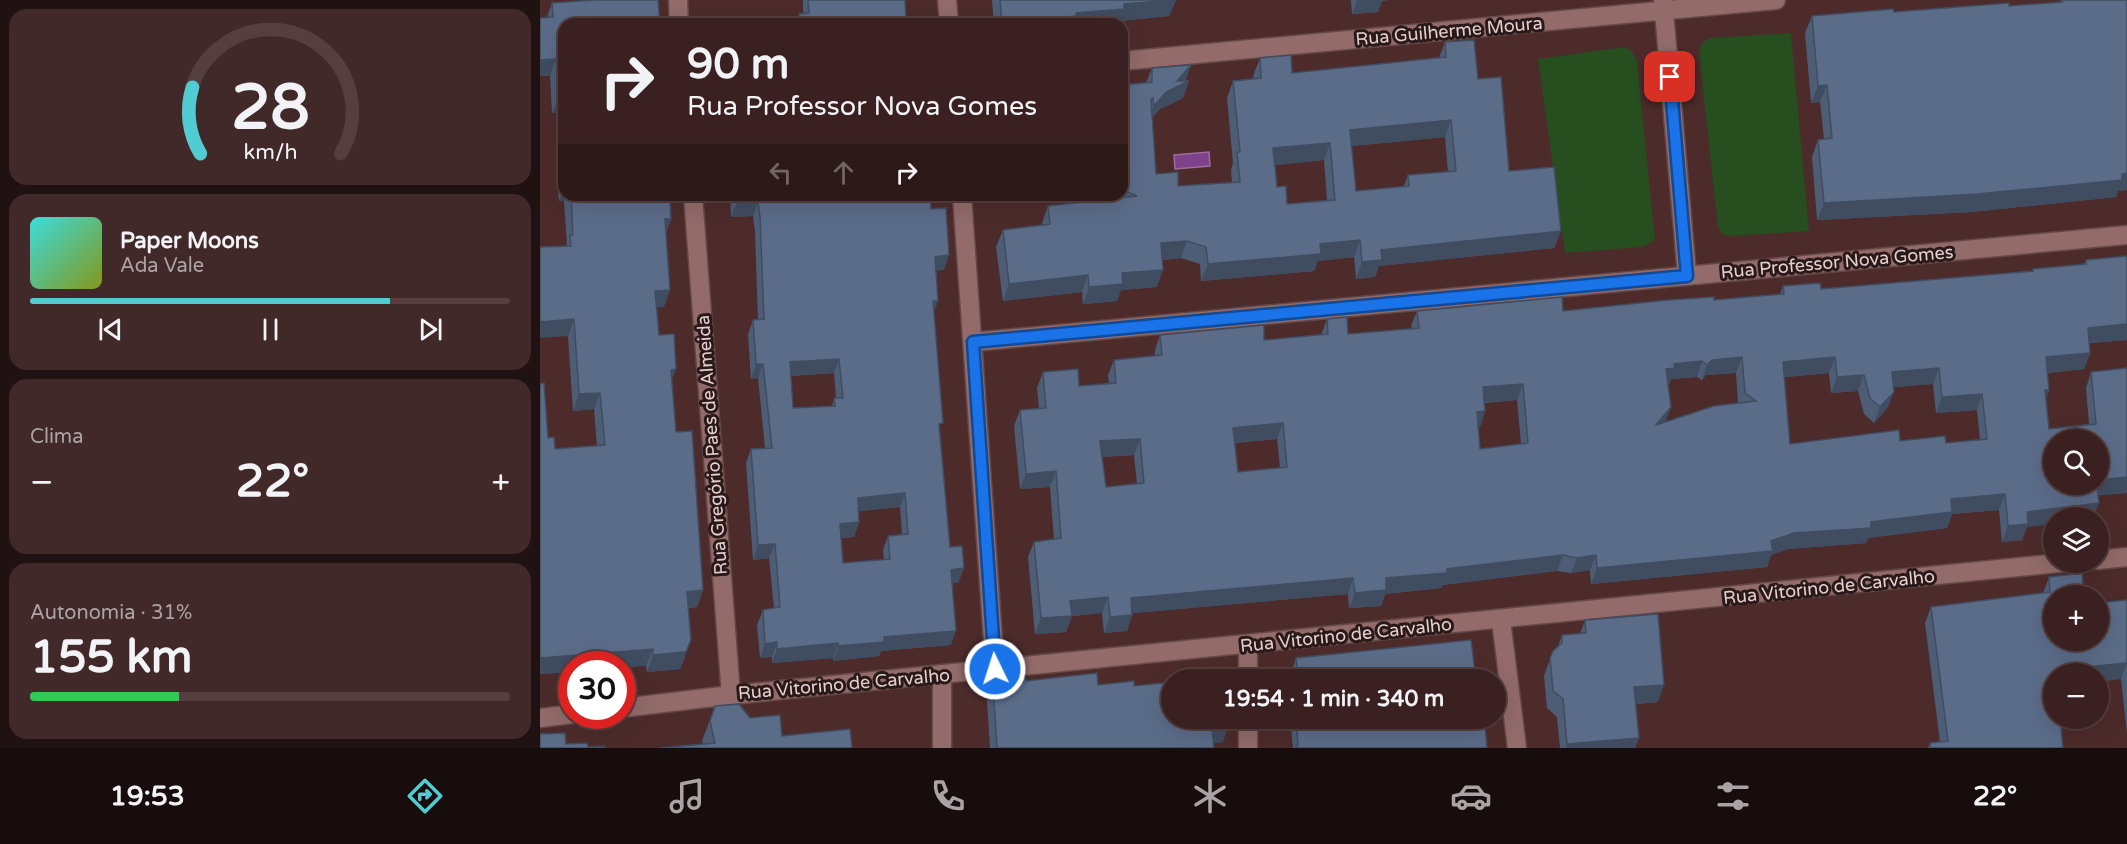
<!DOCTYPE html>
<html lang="pt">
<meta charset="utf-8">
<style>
:root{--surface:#3a2020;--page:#412829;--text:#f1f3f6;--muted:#aba3a5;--line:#543e3e;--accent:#51ccd3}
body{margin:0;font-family:"Varela Round",sans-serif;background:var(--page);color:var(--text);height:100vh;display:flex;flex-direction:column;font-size:22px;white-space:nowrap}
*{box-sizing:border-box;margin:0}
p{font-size:20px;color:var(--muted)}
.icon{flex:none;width:33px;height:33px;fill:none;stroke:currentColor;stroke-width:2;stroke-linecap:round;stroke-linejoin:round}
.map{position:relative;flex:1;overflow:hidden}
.sheet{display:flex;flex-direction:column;gap:9px;padding:9px;background:#201212;width:540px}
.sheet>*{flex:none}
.guide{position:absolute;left:18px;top:18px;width:570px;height:183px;border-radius:18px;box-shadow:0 6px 24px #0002,0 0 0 2px var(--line);background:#3a2020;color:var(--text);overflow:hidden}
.fabs{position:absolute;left:1503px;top:429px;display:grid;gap:12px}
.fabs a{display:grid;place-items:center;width:66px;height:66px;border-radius:50%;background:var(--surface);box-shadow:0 6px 24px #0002,0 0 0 2px var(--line);font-size:30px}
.speed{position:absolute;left:18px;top:651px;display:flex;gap:12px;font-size:30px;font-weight:700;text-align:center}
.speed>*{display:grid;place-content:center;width:78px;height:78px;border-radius:50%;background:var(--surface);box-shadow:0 6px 24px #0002,0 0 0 2px var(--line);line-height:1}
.speed .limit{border:9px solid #d22;background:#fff;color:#111}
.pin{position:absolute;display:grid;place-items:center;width:51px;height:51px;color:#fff;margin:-26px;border-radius:12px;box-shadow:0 3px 9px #0006}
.me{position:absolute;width:66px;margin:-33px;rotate:356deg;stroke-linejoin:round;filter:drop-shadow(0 0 4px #0008)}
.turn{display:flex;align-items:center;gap:21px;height:126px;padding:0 30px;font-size:27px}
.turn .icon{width:78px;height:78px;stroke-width:2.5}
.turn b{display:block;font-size:42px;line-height:51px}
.lanes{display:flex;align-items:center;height:57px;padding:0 30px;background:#0003;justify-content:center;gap:30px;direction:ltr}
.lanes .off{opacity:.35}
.big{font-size:45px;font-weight:700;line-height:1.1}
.sheet .widget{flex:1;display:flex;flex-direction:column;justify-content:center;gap:9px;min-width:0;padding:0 21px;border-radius:18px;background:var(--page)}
.sheet .dial{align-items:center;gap:0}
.dial svg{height:156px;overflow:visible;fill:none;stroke:var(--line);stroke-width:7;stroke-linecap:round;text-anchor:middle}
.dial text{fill:var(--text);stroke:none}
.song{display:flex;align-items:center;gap:18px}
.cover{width:72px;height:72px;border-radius:9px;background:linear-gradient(135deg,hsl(180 70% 55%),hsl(70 70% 35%))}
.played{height:6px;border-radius:3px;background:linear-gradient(90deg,var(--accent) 75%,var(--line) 75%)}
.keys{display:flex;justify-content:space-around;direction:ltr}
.heat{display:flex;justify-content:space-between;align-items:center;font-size:33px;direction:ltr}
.charge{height:9px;border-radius:4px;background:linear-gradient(90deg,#34c759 31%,var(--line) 0)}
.trip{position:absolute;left:621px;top:669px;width:345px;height:60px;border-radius:30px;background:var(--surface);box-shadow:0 6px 24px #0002,0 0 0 2px var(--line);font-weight:700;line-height:60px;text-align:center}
.tab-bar{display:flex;height:96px;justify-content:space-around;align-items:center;background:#170d0d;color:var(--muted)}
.tab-bar .icon{width:42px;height:42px}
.tab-bar .selected{color:var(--accent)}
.tab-bar b{font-size:27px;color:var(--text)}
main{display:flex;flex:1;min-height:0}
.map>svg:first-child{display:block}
.green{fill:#274e1f}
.water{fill:#7e418b;stroke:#9d6c9f;stroke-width:1.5}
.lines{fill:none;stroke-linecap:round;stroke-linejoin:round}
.street-casing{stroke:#644847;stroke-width:21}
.street{stroke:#926b6a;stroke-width:18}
.wall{fill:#4e5d76;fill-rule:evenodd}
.shaded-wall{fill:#404c60}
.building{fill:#5b6c89;stroke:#404c60;stroke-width:1.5;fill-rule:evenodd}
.route-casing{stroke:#114b97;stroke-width:15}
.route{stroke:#1a73e8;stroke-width:10}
.labels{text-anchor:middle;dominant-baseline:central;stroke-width:6;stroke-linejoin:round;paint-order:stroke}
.street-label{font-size:18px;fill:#e5cfce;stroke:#291919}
</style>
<main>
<section class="sheet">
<div class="widget dial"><svg viewBox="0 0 100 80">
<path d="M14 69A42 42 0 1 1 86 69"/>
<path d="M14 69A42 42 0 0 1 10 35" stroke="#51ccd3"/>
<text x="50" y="56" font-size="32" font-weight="700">28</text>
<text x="50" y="72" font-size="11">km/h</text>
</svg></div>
<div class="widget">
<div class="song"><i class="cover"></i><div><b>Paper Moons</b><p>Ada Vale</p></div></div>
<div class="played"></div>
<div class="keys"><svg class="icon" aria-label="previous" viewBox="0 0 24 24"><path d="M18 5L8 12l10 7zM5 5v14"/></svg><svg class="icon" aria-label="pause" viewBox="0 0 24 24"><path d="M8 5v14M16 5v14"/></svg><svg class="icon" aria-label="next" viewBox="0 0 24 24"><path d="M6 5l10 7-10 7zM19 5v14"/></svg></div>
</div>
<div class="widget"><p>Clima</p>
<div class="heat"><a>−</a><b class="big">22°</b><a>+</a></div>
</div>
<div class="widget"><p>Autonomia · 31%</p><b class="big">155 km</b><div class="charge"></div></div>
</section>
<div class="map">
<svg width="1587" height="748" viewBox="0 0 1587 748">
<rect width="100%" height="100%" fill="#4d2b2b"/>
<path class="green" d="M1251,33L1269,231L1191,236L1182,234L1178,227L1159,53L1162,43L1170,38Z
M1084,47L1092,51L1097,61L1115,240L1102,247L1025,253L998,59Z"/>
<path class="water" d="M669,152L670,166L635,169L634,155Z"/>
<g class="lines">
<g class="street-casing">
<path id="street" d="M138,0L139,24
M407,0L409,24
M1123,0L1147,275
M582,61L1236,0
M153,195L191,695
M422,195L455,669
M433,342L1587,235
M1558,560L1587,557
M961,620L977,748
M708,680V644
M82,708L191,695L1529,562
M0,718L32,714
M402,748V676
M708,748V718"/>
</g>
<use href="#street" class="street"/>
</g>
<path class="wall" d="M263,0H365L366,18L372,24H256L259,14L263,13Z
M452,0H636L629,16L580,21L579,24H454Z
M811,0H848L842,1L838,12L812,14Z
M1521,0H1587V190L1578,191L1576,197L1431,212L1277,220L1272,157L1278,140L1284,139L1280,102L1271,103L1265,33L1272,16L1469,6L1520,2Z
M12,3L24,24V112L12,113L7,17Z
M905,42L938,79L969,171L1021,231L1014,248L839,266L835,277L816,279L814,257L778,261L774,271L661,281L660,264L641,258L623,260L617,287L581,290L577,301L543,304L542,292L463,301L456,247L463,230L502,225V223L508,206L558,200L544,195H582V85L606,83L612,68L651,65L645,81H649L643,98L620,109L612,118L616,174L638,186L692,182L691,170L693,163L687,98L693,81L714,79L713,76L720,58L752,73L899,58ZM905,137L908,172L868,175L864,186L816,191L811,146ZM784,160L787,200L747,204L737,187L735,165Z
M23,164H24V195H120L121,201L131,219L126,233L124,307H117L119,335L132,382L136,432L163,590L157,607L149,608L145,657L140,669L107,672L106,666L32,664V672L0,674L8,438L15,449L57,446L54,409L33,411L28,336L26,247L27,244L24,201H19L17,181Z
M190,195H390L391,209L404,270H396L398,301L394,311L400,432L410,547L424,568L418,583H412L411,645L341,651L339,656L293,661V658L232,663V657L220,658L217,625L223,610L234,608L229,558L213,560L206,463L211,449L225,448L218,378L211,379L208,334L213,320H218L215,231L213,216L191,217ZM294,373L296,398H294L292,406L253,408L251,376ZM360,507L362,535L348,536L343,550L344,560L303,563L301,538L314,537L319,522L318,511Z
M1587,256V340L1549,343L1550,353L1544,369L1507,373L1509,390L1506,398L1509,429L1549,424L1546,388L1551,372L1587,368V493L1558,495L1487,527L1482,540L1462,542L1459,510L1412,514L1407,528L1328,538L1326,543L1248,549L1231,555L1227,567L1051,584L1050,570L1031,573L1017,571L903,585L901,588L845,594L841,606L809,608L808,594L592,613L587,631L564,633L562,613L532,616L526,632L495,634L488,557L494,542L514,539L510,487L480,489L474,426L480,410L499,408L497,388L503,372L539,386L569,384L568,375L574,360L615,356V350L620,335L724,340L781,335L787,319L808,334L872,329L871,326L877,311H1023L1174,300L1240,295L1243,286L1281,289L1492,271L1493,269L1544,264L1546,260ZM1196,373L1198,403L1126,421L1128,384H1129L1131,379L1157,377L1162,380L1166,375ZM1289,373L1291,393L1318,391L1324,414L1334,423L1348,407L1354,387L1393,384L1396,413L1437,410L1440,440L1406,443L1360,441L1250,444L1244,377ZM977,400L981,444L940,449L938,427H940L945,411V403ZM737,439L740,468L698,472L695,443ZM594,455L597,484L566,487L562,457Z
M1542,573L1514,640L1587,600V733L1581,679L1514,674L1523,748H1388L1390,743L1400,742L1385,623L1391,607L1503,593L1509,577Z
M1045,620L1118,702L1095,704L1099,738L1095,748H1020L1017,717L1007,708L1004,676L1013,651L1018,646L1022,635L1040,634Z
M756,658L936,680H752V671Z
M467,679L486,681L594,686L683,742L673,743L674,748H450L447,701L453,686L465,685Z
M175,706L210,718L242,736L163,744L162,741Z
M750,718H941L947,748H753Z"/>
<path class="shaded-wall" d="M636,0L629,16L580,21L579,24H469L584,4Z
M817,0H848L842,1L838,12L812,14Z
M16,59L10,76H0V60Z
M651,65L645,82L649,81L643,98L620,109L607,123L614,106Z
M1287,85L1280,102L1271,103L1278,86Z
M19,96H24V112L12,113Z
M911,120L905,137L804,147L810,130Z
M790,143L784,160L727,166L733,148Z
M1587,173V190L1578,191L1576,197L1431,212L1277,220L1284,203Z
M24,186V195H26L24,201H19Z
M460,195H485V197L458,200Z
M218,202L213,216L191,217L197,203Z
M125,219H131L125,236Z
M1021,231L1014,248L839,266L835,277L816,279L822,262L841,250Z
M820,240L814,257L778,261L774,271L661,281L668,264L780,244Z
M647,241L641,258L615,261L621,243Z
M409,255L404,270L389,271L395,257Z
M623,270L617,287L581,290L577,301L543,304L549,287L582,273Z
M548,275L542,292L463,301L469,284Z
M130,290L124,307L109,308L115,291Z
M393,301H398L392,315Z
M34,319L28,336L0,338V322Z
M1587,324V340L1542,344L1548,328Z
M1550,353L1544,369L1500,373L1506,357Z
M1202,357L1196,373L1166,375L1162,380L1167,365L1172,360Z
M1295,357L1289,373L1237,378L1243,362Z
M299,359L294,373L245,376L250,362Z
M1162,361L1157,377L1131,379L1129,384H1120L1126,369L1134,364Z
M216,364H223L218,378L211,379Z
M1399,368L1393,384L1346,388L1352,372Z
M136,369L130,386L131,370Z
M1324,375L1318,391L1291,393L1297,377Z
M983,384L977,400L937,403L943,387Z
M1505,390H1509L1503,405Z
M1354,392L1348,407L1334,423L1340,407Z
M60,393L54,409L33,411L39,394Z
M1442,394L1437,410L1396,413L1402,397Z
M1131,407L1125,423L1116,425Z
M945,411L940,427L931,428L937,412Z
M743,423L737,439L688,443L693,428Z
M600,439L594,455L554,457L560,441Z
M516,471L510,487L480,489L486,474Z
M1587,477V493L1551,496L1555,484H1558V480Z
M365,493L360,507L312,512L318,498Z
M1465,494L1459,510L1412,514L1407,528L1328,538L1326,543L1248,549L1231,555L1227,567L1051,584L1057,568L1231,541L1254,533L1331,522L1411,499Z
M1559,503L1553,518H1514V524L1487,527L1482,540L1462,542L1468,526L1487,512Z
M319,522L314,537L295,538L300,524Z
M235,544L229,558L213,560L218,545Z
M1023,555L1017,571L903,585L901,588L845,594L841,606L809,608L815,593L846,578L907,569Z
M1056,555L1050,570L1031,573L1037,558Z
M424,568L418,583L405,584L411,570Z
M813,578L808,594L585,614L591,598Z
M163,590L157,607L141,608L147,592Z
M568,597L562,613L532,616L526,632L495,634L501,618L530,601Z
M592,615L587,631L564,633L570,617Z
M416,631L411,645L341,651L339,656L293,661L298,646L344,637Z
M151,640L140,669L107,672L113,655Z
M237,642L232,657L220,658L225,644Z
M298,643L293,658L232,663L237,649Z
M113,649L106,666L82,668V664H32V672L0,674V658Z
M1587,663L1581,679L1558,682V674H1514L1515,670Z
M1124,685L1118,702L1087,705L1094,687Z
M688,727L683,742L667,744L672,729Z
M1099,738L1095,748H1026L1027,744Z"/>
<path class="building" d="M55,0H118L120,24H24V96H19L16,59L0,60V18L13,17L12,3Z
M268,0H365L366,18L371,17L372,24H260L259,14L269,13Z
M460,0H635L584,4V9L536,13V16L469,24H462Z
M1522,0H1587V173L1582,174V180L1437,194L1284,203L1278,140L1292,138L1287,85L1278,86L1272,16L1353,9L1354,12L1469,3V6L1522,2Z
M934,40L938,79L961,77L969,171L1014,167L1021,231L841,250L842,260L822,262L820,240L780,244L781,254L668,264L666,247L647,241L621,243L623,270L582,273L583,284L549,287L548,275L469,284L463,230L510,224L508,206L597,196L582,190V85L612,82V68L651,65L637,81H649L626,92L614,106L613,98L611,99L616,174L638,172V186L700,182L697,152H700L693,81L721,78L720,58L751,55L752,73L906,57L905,42ZM911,120L916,171L868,175L869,186L816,191L810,130ZM790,143L795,200L747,204L746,186L737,187L733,148Z
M31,195H120L121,201L130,200L131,219H125L130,290L115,291L119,335L134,334L136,369L131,370L136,432L152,431L163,590L147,592L151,640L146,652L113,655V649L0,658V384L4,383L8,438L14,437L15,449L65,445L60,393L39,394L34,319L0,322V247L31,246L30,235H33Z
M196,195H390L391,209L406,208L409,255L395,257L398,301H393L403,423L399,424L410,547L422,546L424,568L411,570L416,631L344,637V642L298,646V643L237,649V642L225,644L223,610L240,607L235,544L218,545L211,449L232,448L223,364H216L213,320L224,319L220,217L218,202L197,203ZM299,359L303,398H294L295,406L253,408L250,362ZM365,493L368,534L348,536L350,559L303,563L300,524L319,522L318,498Z
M1587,256V324L1548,328L1550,353L1506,357L1509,390H1505L1509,429L1556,424L1551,372L1587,368V477L1558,480V440H1514V484H1557L1559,503L1487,512L1488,524L1468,526L1465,494L1411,499L1412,512L1331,522V528L1254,533L1231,541L1233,551L1057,568L1056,555L1037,558L1023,555L907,569V573L846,578V590L815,593L813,578L591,598L592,615L570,617L568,597L530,601L532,616L501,618L494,542L521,538L516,471L486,474L480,410L506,408L503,372L538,369L539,386L576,383L574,360L622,355L620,335L724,325V340L788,334L787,319L807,317L808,334L879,328L877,311L1022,297L1023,311L1128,300L1174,297V300L1244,294L1243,286L1280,283L1281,289L1493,271V269L1546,264V260ZM1202,357L1205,393L1216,401L1174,406L1116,425L1131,407L1126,369L1135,368L1134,364L1162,361L1167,365L1172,360ZM1295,357L1297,377L1324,375L1330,398L1340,407L1354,392L1352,372L1399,368L1402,397L1442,394L1447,439L1406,443L1405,436L1360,441L1359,430L1250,444L1243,362ZM983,384L988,443L940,449L937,412L945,411L943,387ZM743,423L747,467L698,472L693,428ZM600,439L604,483L566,487L560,441Z
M1542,573L1544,596H1514V640H1558V603L1587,600V663L1515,670V674H1514V718H1520L1523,748H1390V743L1408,741L1391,607L1510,592L1509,577Z
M1118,614L1124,685L1094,687L1099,738L1027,744L1023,699L1013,691L1010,658L1013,651L1022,643V635L1046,633L1045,620Z
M931,640L936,680H753V678H758L756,658Z
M683,672L684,680H650L653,679V675Z
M557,673L558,685L594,681V686L632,682V718H688V727L672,729L674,748H457L453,686L467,684V679L486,678V681Z
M199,704L210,718L240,715L242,736L310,729L312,748H119L175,743L170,721L175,706Z
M756,718H941L942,724H945L947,748H756V746L758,745Z
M25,733L26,744L47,743L48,747L64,746L65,748H0V734Z"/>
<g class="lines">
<g class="route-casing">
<path id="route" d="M455,669L433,342L1147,276L1130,77"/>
</g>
<use href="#route" class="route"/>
</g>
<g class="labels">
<g class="street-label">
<text transform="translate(909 31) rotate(-5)">Rua Guilherme Moura</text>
<text transform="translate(1297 262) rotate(-5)">Rua Professor Nova Gomes</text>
<text transform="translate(172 445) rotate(-94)">Rua Gregório Paes de Almeida</text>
<text transform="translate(1289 587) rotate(-6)">Rua Vitorino de Carvalho</text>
<text transform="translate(806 635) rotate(-6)">Rua Vitorino de Carvalho</text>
<text transform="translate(304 684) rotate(-5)">Rua Vitorino de Carvalho</text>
</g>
</g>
</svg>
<div class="fabs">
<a><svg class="icon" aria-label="search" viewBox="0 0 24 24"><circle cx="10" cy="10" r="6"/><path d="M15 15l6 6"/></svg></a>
<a><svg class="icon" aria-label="layers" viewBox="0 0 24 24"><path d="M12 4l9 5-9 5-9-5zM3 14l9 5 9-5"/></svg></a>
<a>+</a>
<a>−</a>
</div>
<div class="speed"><div class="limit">30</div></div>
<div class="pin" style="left:1130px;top:77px;background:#d93025"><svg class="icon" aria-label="arrive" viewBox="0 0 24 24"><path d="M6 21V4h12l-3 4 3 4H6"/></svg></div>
<svg class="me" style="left:455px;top:669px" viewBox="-20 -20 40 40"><circle r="17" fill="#1a73e8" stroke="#fff" stroke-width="3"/><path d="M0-11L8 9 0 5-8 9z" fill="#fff"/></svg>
<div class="trip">19:54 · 1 min · 340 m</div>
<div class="guide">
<div class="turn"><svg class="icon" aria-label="right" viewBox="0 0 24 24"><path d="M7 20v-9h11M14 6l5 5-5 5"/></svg><div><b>90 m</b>Rua Professor Nova Gomes</div></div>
<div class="lanes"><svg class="icon off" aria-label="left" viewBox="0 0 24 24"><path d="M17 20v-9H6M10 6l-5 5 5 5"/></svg><svg class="icon off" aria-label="ahead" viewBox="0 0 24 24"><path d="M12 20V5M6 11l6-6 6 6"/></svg><svg class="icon" aria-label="right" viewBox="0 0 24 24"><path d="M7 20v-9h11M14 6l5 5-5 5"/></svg></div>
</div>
</div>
</main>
<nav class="tab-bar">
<b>19:53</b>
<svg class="icon selected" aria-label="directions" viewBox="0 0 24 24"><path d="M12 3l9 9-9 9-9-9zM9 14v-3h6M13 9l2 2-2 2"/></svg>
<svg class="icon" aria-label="music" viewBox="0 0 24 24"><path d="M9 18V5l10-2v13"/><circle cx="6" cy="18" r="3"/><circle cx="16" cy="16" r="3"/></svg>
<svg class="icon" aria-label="phone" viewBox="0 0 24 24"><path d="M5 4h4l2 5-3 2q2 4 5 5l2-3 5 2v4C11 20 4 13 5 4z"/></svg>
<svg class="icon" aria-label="climate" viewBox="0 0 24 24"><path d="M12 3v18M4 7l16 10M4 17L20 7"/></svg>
<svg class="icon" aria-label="car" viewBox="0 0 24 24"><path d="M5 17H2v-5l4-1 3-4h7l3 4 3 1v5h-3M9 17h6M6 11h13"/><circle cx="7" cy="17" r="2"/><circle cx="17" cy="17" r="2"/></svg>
<svg class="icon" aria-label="filters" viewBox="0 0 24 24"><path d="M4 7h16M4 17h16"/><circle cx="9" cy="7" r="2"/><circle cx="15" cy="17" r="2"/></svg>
<b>22°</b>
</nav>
